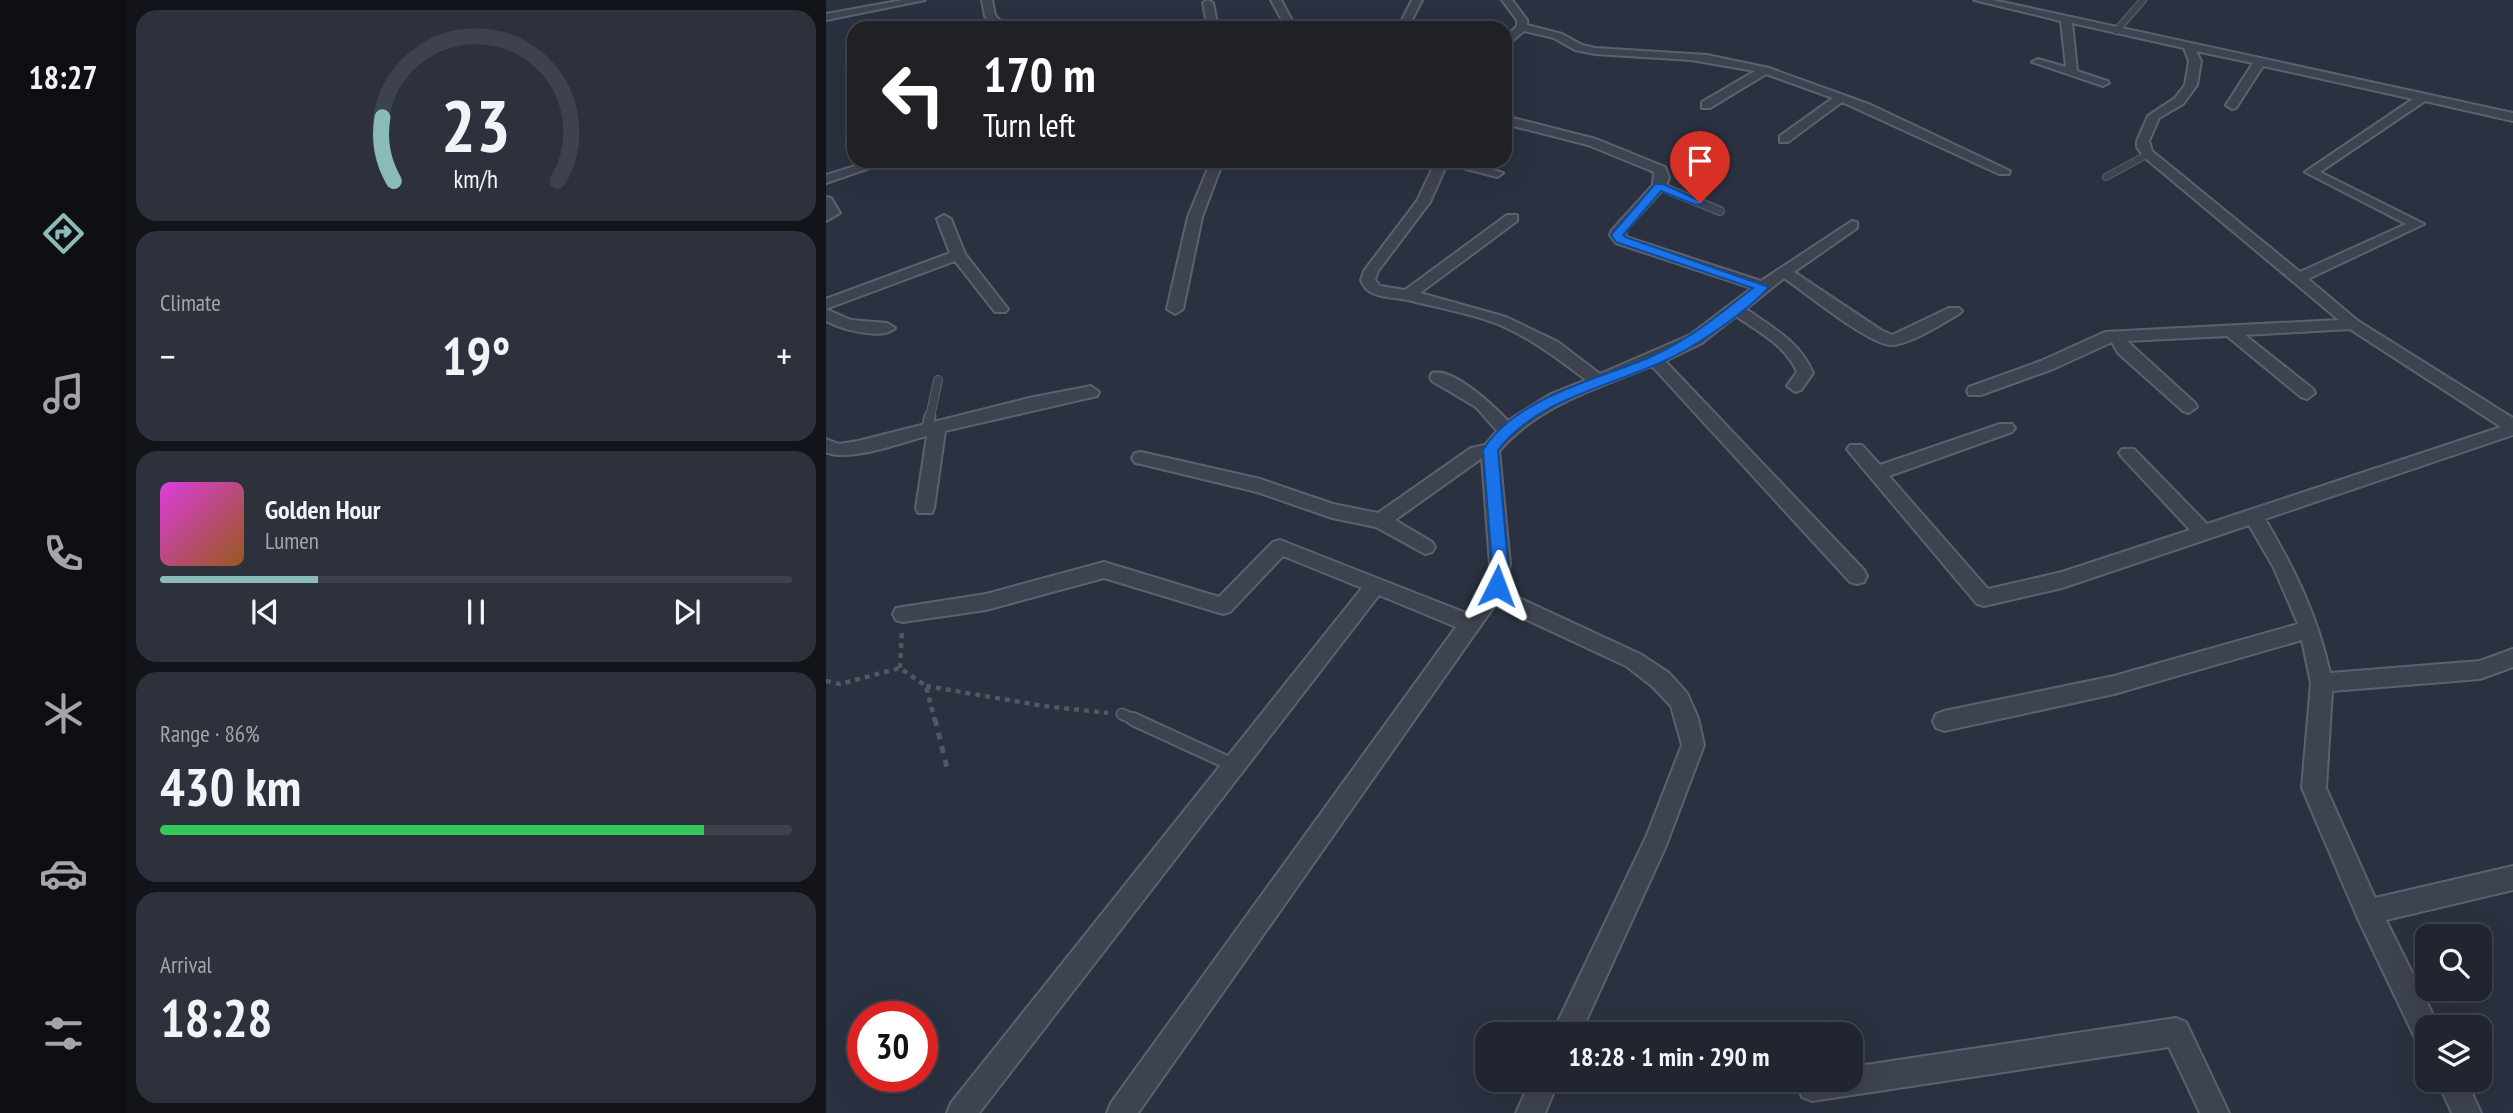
<!DOCTYPE html>
<meta charset="utf-8">
<style>
:root{--surface:#202530;--page:#2d313c;--text:#f1f3f6;--muted:#a2a5ab;--line:#3d424c;--accent:#8bbbb9}
body{margin:0;font-family:"PT Sans Narrow",sans-serif;background:var(--page);color:var(--text);height:100vh;display:flex;flex-direction:column;font-size:26px;white-space:nowrap}
*{box-sizing:border-box;margin:0}
p{font-size:23px;color:var(--muted)}
.icon{flex:none;width:38px;height:38px;fill:none;stroke:currentColor;stroke-width:2;stroke-linecap:round;stroke-linejoin:round}
.map{position:relative;flex:1;overflow:hidden}
.side{display:flex;flex-direction:column;gap:10px;padding:10px;background:#12141a;width:700px}
.side>*{flex:none}
.hud{position:absolute;left:21px;top:21px;width:665px;height:147px;border-radius:21px;box-shadow:0 7px 28px #0002,0 0 0 2px var(--line);background:#202124;color:#fff;overflow:hidden}
.buttons{position:absolute;left:1589px;top:924px;display:grid;gap:14px}
.buttons a{display:grid;place-items:center;width:77px;height:77px;border-radius:14px;background:var(--surface);box-shadow:0 7px 28px #0002,0 0 0 2px var(--line);font-size:35px}
.speed{position:absolute;left:21px;top:1001px;display:flex;gap:14px;font-size:35px;font-weight:700;text-align:center}
.speed>*{display:grid;place-content:center;width:91px;height:91px;border-radius:50%;background:var(--surface);box-shadow:0 7px 28px #0002,0 0 0 2px var(--line);line-height:1}
.speed .limit{border:10px solid #d22;background:#fff;color:#111}
.pin{position:absolute;display:grid;place-items:center;width:60px;height:60px;color:#fff;margin:-72px -30px;border-radius:50% 50% 50% 0;rotate:-45deg;box-shadow:0 0 7px #0007}
.pin .icon{rotate:45deg}
.me{position:absolute;width:77px;margin:-38px;rotate:3deg;stroke-linejoin:round;filter:drop-shadow(0 0 5px #0008)}
.turn{display:flex;align-items:center;gap:24px;height:147px;padding:0 21px;font-size:32px}
.turn .icon{width:91px;height:91px;stroke-width:2.5}
.turn b{display:block;font-size:49px;line-height:60px}
.big{font-size:52px;font-weight:600;line-height:1.1}
.side .tile{flex:1;display:flex;flex-direction:column;justify-content:center;gap:10px;min-width:0;padding:0 24px;border-radius:21px;background:var(--page)}
.side .dial{align-items:center;gap:0}
.dial svg{height:182px;overflow:visible;fill:none;stroke:var(--line);stroke-width:7;stroke-linecap:round;text-anchor:middle}
.dial text{fill:var(--text);stroke:none}
.song{display:flex;align-items:center;gap:21px}
.cover{width:84px;height:84px;border-radius:10px;background:linear-gradient(135deg,hsl(300 70% 55%),hsl(30 70% 35%))}
.played{height:7px;border-radius:4px;background:linear-gradient(90deg,var(--accent) 25%,var(--line) 25%)}
.keys{display:flex;justify-content:space-around;direction:ltr}
.heat{display:flex;justify-content:space-between;align-items:center;font-size:38px;direction:ltr}
.charge{height:10px;border-radius:5px;background:linear-gradient(90deg,#34c759 86%,var(--line) 0)}
.trip{position:absolute;left:649px;top:1022px;width:388px;height:70px;border-radius:21px;background:var(--surface);box-shadow:0 7px 28px #0002,0 0 0 2px var(--line);font-weight:600;line-height:70px;text-align:center}
main{display:flex;flex:1;min-height:0}
.dock{display:flex;flex-direction:column;width:126px;justify-content:space-around;align-items:center;background:#0d0f13;color:var(--muted)}
.dock .icon{width:49px;height:49px}
.dock .current{color:var(--accent)}
.dock b{font-size:32px;color:var(--text)}
.map>svg:first-child{display:block}
.lines{fill:none;stroke-linecap:round;stroke-linejoin:round}
.lane-far3-casing{stroke:#5c616d;stroke-width:8}
.lane-far2-casing{stroke:#5c616d;stroke-width:10}
.lane-far1-casing{stroke:#5c616d;stroke-width:13}
.lane-casing{stroke:#5c616d;stroke-width:16}
.street-casing{stroke:#5c616d;stroke-width:4}
.path-far1{stroke:#4c5b5f;stroke-width:4.5;stroke-dasharray:5 5;stroke-linecap:butt}
.path{stroke:#4c5b5f;stroke-width:5;stroke-dasharray:7 7;stroke-linecap:butt}
.lane-far3{stroke:#3e4350;stroke-width:6}
.lane-far2{stroke:#3e4350;stroke-width:8}
.lane-far1{stroke:#3e4350;stroke-width:10}
.lane{stroke:#3e4350;stroke-width:12}
.street{fill:#3e4350;fill-rule:evenodd}
.route{fill:#1a73e8;stroke:#114b97;stroke-width:2}
</style>
<main>
<nav class="dock">
<b>18:27</b>
<svg class="icon current" aria-label="directions" viewBox="0 0 24 24"><path d="M12 3l9 9-9 9-9-9zM9 14v-3h6M13 9l2 2-2 2"/></svg>
<svg class="icon" aria-label="music" viewBox="0 0 24 24"><path d="M9 18V5l10-2v13"/><circle cx="6" cy="18" r="3"/><circle cx="16" cy="16" r="3"/></svg>
<svg class="icon" aria-label="phone" viewBox="0 0 24 24"><path d="M5 4h4l2 5-3 2q2 4 5 5l2-3 5 2v4C11 20 4 13 5 4z"/></svg>
<svg class="icon" aria-label="climate" viewBox="0 0 24 24"><path d="M12 3v18M4 7l16 10M4 17L20 7"/></svg>
<svg class="icon" aria-label="car" viewBox="0 0 24 24"><path d="M5 17H2v-5l4-1 3-4h7l3 4 3 1v5h-3M9 17h6M6 11h13"/><circle cx="7" cy="17" r="2"/><circle cx="17" cy="17" r="2"/></svg>
<svg class="icon" aria-label="filters" viewBox="0 0 24 24"><path d="M4 7h16M4 17h16"/><circle cx="9" cy="7" r="2"/><circle cx="15" cy="17" r="2"/></svg>
</nav>
<section class="side">
<div class="tile dial"><svg viewBox="0 0 100 80">
<path d="M14 69A42 42 0 1 1 86 69"/>
<path d="M14 69A42 42 0 0 1 9 41" stroke="#8bbbb9"/>
<text x="50" y="56" font-size="32" font-weight="700">23</text>
<text x="50" y="72" font-size="11">km/h</text>
</svg></div>
<div class="tile"><p>Climate</p>
<div class="heat"><a>−</a><b class="big">19°</b><a>+</a></div>
</div>
<div class="tile">
<div class="song"><i class="cover"></i><div><b>Golden Hour</b><p>Lumen</p></div></div>
<div class="played"></div>
<div class="keys"><svg class="icon" aria-label="previous" viewBox="0 0 24 24"><path d="M18 5L8 12l10 7zM5 5v14"/></svg><svg class="icon" aria-label="pause" viewBox="0 0 24 24"><path d="M8 5v14M16 5v14"/></svg><svg class="icon" aria-label="next" viewBox="0 0 24 24"><path d="M6 5l10 7-10 7zM19 5v14"/></svg></div>
</div>
<div class="tile"><p>Range · 86%</p><b class="big">430 km</b><div class="charge"></div></div>
<div class="tile"><p>Arrival</p><b class="big">18:28</b></div>
</section>
<div class="map">
<svg width="1687" height="1113" viewBox="0 0 1687 1113">
<rect width="100%" height="100%" fill="#2a3140"/>
<g class="lines">
<g class="lane-far3-casing">
<path id="lane-far3" d="M1290,31L1317,0
M1280,177L1322,154"/>
</g>
<g class="lane-far2-casing">
<path id="lane-far2" d="M833,186L894,211
M104,417L112,380"/>
</g>
<g class="lane-far1-casing">
<path id="lane-far1" d="M101,429L104,416
M296,714L311,721"/>
</g>
<g class="lane-casing">
<path id="lane" d="M307,719L407,765"/>
</g>
<g class="street-casing">
<path id="street" d="M77,0H99L0,20V14Z
M156,0H166L169,15L181,28H170L159,16Z
M382,0L387,3L392,28H382L377,3Z
M445,0H455L470,28H460Z
M586,0H596L582,28H572Z
M676,0H686L701,20V25L736,34L756,45L769,48L881,55L943,68L1045,105L1184,171L1183,174H1173L1016,102L962,142H954V136L1007,98L940,74L884,108H876V102L929,71L865,60L769,54L749,50L728,38L698,31L679,47V38L691,26V20Z
M1148,0H1167L1687,113V121L1599,101L1494,172L1598,224L1482,279L1532,321L1687,418V435L1439,519C1469,570 1491,615 1504,673L1654,661L1687,649V667L1654,679L1506,691L1500,788L1549,898L1687,866V890L1560,920L1613,1027H1601V1045L1591,1042L1533,921L1476,788L1485,683L1476,640L1288,694L1118,731L1110,728L1107,721L1110,714L1118,711L1288,676L1472,624L1448,568L1423,525L1236,588L1158,606L1151,604L1024,453L1021,449L1024,445H1036L1054,465L1174,424H1186L1189,428L1186,432L1063,476L1162,589L1236,572L1364,530L1296,457L1293,453L1296,449H1308L1381,524L1675,427L1524,329L1419,335L1487,389L1489,393L1481,399L1475,397L1401,336L1301,341L1369,403L1371,407L1363,413L1357,411L1292,353L1286,342L1227,369L1155,395H1143L1141,391L1143,387L1215,361L1279,332L1513,320L1318,157L1311,147V141L1322,116L1349,98L1359,85L1363,61L1358,48L1246,23L1251,71L1281,81L1283,83L1277,86L1206,62L1212,59L1240,67L1235,21ZM1370,51L1427,63L1400,105L1406,109L1410,108L1437,66L1587,99L1479,172L1580,224L1474,272L1326,151L1323,141L1333,118L1357,104L1371,85L1375,61Z
M679,116L770,139L839,167L843,178L840,186L799,231L800,237L935,281L1026,221L1031,222V228L968,272L1055,330L1066,335L1123,308H1133L1136,311L1133,314C1117,323 1082,346 1064,345C1041,343 980,293 958,278L920,309C946,327 974,342 987,373L975,390L969,392L961,386L971,372C960,346 933,332 910,316L876,343L839,361L1038,570L1041,576L1038,582L1031,584L1024,582L826,366C771,388 713,405 673,451L684,564L678,591L814,654L843,673L861,693L872,718L878,745L839,848L754,1034H726L821,835L856,745L845,706L827,687L800,666L669,605L312,1113H281L285,1103L630,627L553,595L153,1113H121L125,1103L536,588L457,556L404,612L397,614L278,578L160,610L77,622L70,620L67,614L70,608L160,594L278,562L393,597L447,542L454,540L640,613L661,584L664,564L656,458L569,520L606,542L609,547L606,552L599,554L550,527L506,518L431,492L315,464L309,463L306,458L309,453L315,452L434,479L507,504L552,513L645,448L659,445L671,431L650,407L606,381L604,377L606,373C627,367 668,406 682,421L725,394L760,380C731,358 702,336 669,323C642,313 613,308 586,301C568,296 541,300 535,280L538,271L591,201L610,161H638L677,173L671,177L621,164L604,202L552,271L549,280L554,286L579,290L681,215H691V221L594,293L680,317L732,342L774,374L864,335L926,288L790,243L784,235L786,230L827,185L828,172L762,145L679,124Z
M45,161H64L0,183V175Z
M385,161H397L376,217L357,309L349,314L341,309L362,217Z
M0,197L5,198L14,213L0,221Z
M118,215L125,219L139,254L182,309L179,312H169L129,261L0,309V299L124,253L111,219Z
M0,309L25,320L61,323L69,328C56,341 15,329 0,321Z
M265,386L273,392L271,396L119,431L108,508L106,513H92L90,508L101,436C76,442 23,463 0,452V439L13,444L32,441L203,398Z
M1350,1018L1360,1022L1403,1113H1374L1343,1047L986,1101L976,1097L972,1087L975,1080H1026V1067Z
M705,1080H733L719,1113H690Z
M1611,1080H1640L1655,1113H1626Z"/>
</g>
<path class="path-far1" d="M74,668L76,630
M0,681L14,684L74,668L100,686L109,721
M100,686L218,706L282,713"/>
<path class="path" d="M109,719L121,768"/>
<use href="#lane-far3" class="lane-far3"/>
<use href="#lane-far2" class="lane-far2"/>
<use href="#lane-far1" class="lane-far1"/>
<use href="#lane" class="lane"/>
<use href="#street" class="street"/>
</g>
<path class="route" d="M829,184H837L879,203L870,205L835,191L797,235L799,237L943,287C920,313 866,349 834,363C780,387 709,401 672,450L682,564L677,590H665L663,586L666,564L657,450C690,397 771,380 824,357C863,340 894,314 927,288L790,242L785,235Z"/>
</svg>
<div class="buttons">
<a><svg class="icon" aria-label="search" viewBox="0 0 24 24"><circle cx="10" cy="10" r="6"/><path d="M15 15l6 6"/></svg></a>
<a><svg class="icon" aria-label="layers" viewBox="0 0 24 24"><path d="M12 4l9 5-9 5-9-5zM3 14l9 5 9-5"/></svg></a>
</div>
<div class="speed"><div class="limit">30</div></div>
<div class="pin" style="left:874px;top:203px;background:#d93025"><svg class="icon" aria-label="arrive" viewBox="0 0 24 24"><path d="M6 21V4h12l-3 4 3 4H6"/></svg></div>
<svg class="me" style="left:671px;top:586px" viewBox="-20 -20 40 40"><path d="M0-17L14 15 0 8-14 15z" fill="#1a73e8" stroke="#fff" stroke-width="4"/></svg>
<div class="trip">18:28 · 1 min · 290 m</div>
<div class="hud">
<div class="turn"><svg class="icon" aria-label="left" viewBox="0 0 24 24"><path d="M17 20v-9H6M10 6l-5 5 5 5"/></svg><div><b>170 m</b>Turn left</div></div>
</div>
</div>
</main>
